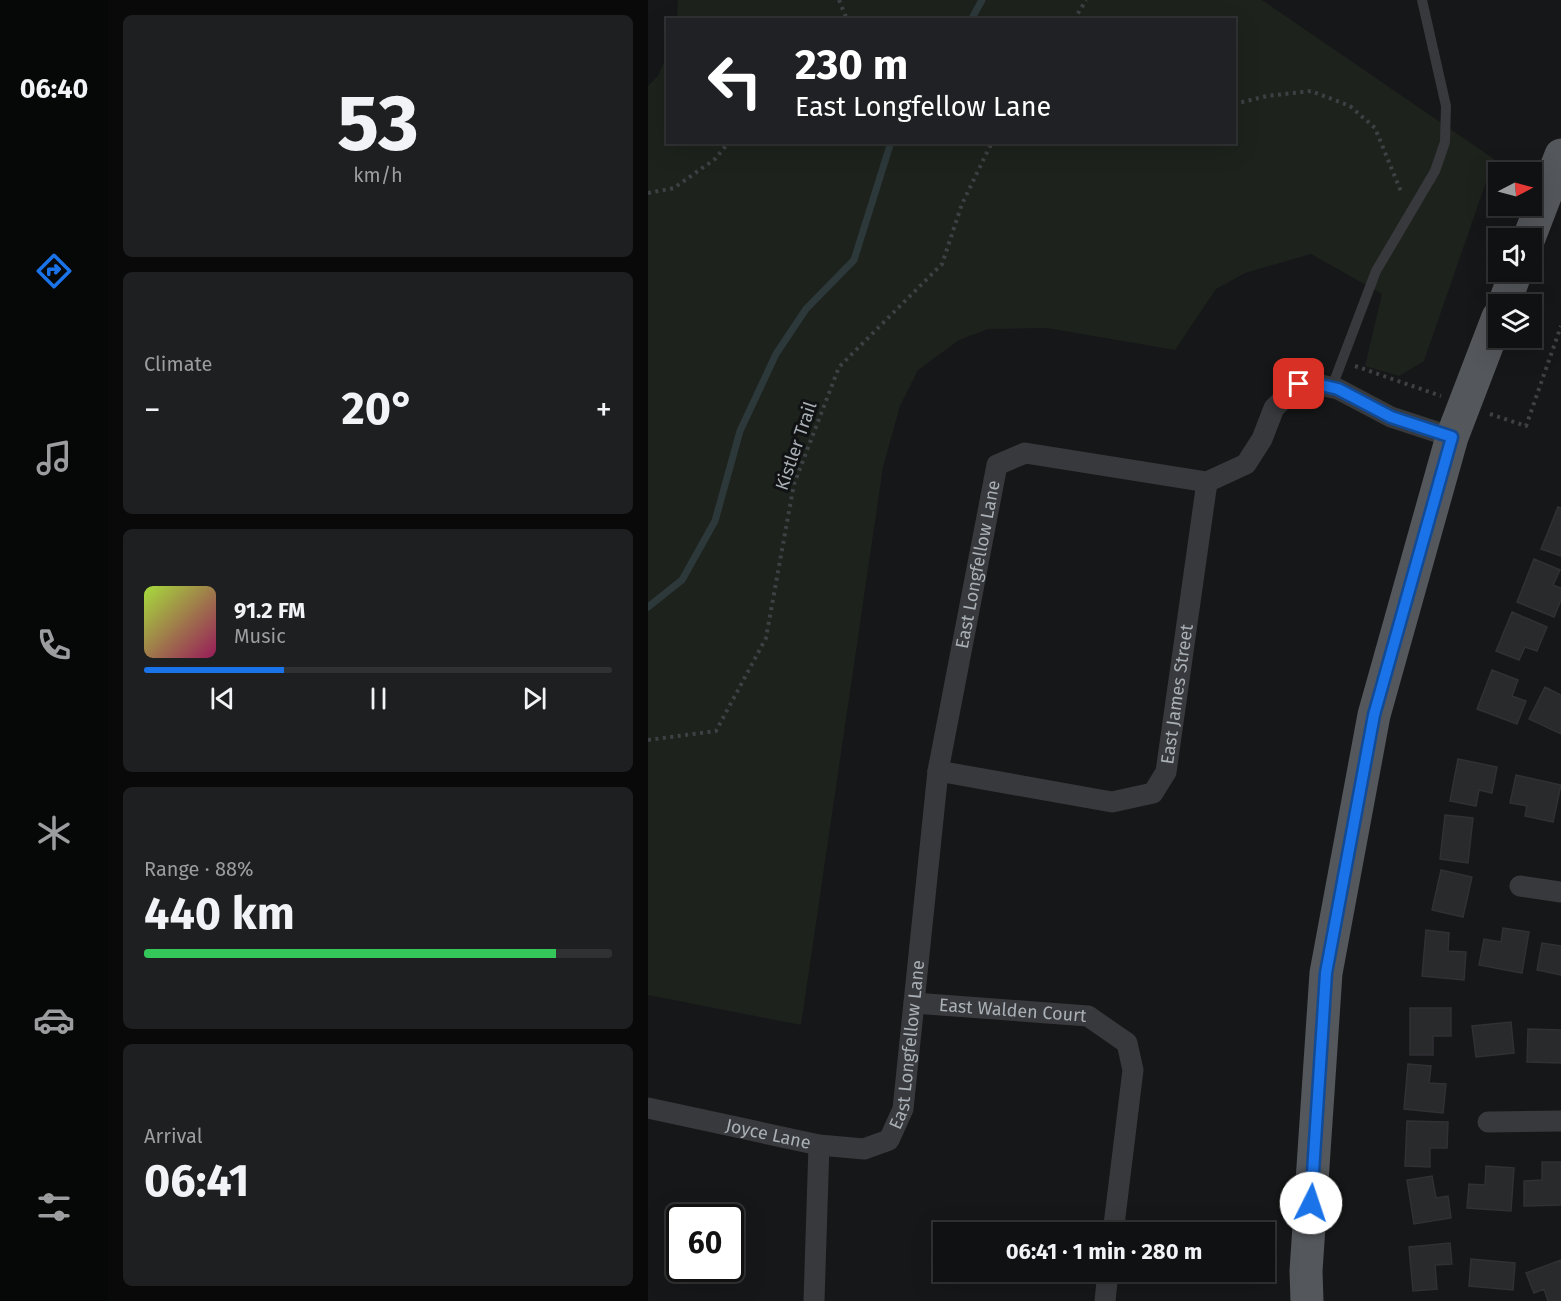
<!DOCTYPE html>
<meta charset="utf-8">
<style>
:root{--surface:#101112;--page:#1e1f20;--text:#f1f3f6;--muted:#9c9d9f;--line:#303132;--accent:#1a73e8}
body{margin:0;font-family:"Fira Sans",sans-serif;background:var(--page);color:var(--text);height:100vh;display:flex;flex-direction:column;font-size:22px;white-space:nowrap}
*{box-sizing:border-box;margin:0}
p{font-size:20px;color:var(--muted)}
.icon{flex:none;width:33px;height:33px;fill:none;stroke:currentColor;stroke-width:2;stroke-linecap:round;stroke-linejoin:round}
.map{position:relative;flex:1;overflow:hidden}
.side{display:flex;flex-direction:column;gap:15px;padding:15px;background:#09090a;width:540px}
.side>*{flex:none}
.banner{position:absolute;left:18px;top:18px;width:570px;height:126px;border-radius:0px;box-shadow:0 6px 24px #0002,0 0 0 2px var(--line);background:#202124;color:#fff;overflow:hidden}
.needle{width:39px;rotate:84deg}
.controls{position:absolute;left:840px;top:162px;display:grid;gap:12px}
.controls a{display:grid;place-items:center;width:54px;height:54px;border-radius:0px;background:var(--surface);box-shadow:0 6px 24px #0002,0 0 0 2px var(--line);font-size:30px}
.speed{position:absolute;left:18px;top:1204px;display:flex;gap:12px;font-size:30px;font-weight:700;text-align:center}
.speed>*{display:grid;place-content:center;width:78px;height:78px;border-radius:50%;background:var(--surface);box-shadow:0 6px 24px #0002,0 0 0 2px var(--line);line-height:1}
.speed .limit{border:3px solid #111;border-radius:9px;background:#fff;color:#111}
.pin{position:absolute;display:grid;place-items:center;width:51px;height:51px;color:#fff;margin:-26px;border-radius:12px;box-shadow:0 3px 9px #0006}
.me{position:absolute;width:66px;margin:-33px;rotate:4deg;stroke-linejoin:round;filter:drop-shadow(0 0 4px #0008)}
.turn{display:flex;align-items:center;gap:21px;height:126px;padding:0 30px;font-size:27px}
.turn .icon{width:78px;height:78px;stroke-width:2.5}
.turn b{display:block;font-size:42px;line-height:51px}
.big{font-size:45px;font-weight:700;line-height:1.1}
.side .tile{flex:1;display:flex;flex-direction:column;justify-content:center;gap:9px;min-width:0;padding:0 21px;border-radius:9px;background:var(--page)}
.side .dial{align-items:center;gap:0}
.dial b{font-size:78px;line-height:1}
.song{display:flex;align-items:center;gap:18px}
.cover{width:72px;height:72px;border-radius:9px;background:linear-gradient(135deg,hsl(80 70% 55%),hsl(330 70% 35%))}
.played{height:6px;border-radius:3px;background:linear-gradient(90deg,var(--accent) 30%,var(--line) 30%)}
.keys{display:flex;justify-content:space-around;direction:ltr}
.heat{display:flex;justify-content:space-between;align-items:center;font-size:33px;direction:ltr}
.charge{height:9px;border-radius:4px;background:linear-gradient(90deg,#34c759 88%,var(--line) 0)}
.trip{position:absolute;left:285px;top:1222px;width:342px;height:60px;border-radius:0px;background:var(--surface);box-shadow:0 6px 24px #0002,0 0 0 2px var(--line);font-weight:700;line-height:60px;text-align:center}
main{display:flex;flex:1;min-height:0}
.tabs{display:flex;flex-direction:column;width:108px;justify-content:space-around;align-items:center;background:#060707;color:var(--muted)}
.tabs .icon{width:42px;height:42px}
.tabs .active{color:var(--accent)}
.tabs b{font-size:27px;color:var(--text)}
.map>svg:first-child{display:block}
.green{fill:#1d221d}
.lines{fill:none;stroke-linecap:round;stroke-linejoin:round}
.stream{stroke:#2d383a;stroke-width:7}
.building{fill:#292a2c;stroke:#303134;stroke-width:1.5}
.path{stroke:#3e4143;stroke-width:4;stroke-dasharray:3 4.5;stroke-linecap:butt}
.lane{stroke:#38393c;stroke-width:10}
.street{stroke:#38393c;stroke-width:21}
.primary{stroke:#54575b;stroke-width:33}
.route-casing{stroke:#114b97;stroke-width:15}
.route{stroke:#1a73e8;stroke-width:10}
.labels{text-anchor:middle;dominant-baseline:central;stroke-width:6;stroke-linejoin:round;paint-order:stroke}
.street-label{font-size:18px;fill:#a9b0b6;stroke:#111213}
</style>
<main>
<nav class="tabs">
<b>06:40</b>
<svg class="icon active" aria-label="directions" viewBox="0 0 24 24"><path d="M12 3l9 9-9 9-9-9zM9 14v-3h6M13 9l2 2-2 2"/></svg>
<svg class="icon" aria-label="music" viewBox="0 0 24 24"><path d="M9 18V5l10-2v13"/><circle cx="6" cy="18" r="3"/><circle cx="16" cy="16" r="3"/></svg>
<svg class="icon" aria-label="phone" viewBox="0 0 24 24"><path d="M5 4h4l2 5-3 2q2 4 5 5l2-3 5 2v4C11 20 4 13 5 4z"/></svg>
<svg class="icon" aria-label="climate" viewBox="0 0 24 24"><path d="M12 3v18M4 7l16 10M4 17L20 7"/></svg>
<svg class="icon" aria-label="car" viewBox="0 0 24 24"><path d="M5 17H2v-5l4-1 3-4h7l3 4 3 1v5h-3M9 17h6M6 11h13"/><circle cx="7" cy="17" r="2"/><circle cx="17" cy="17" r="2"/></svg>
<svg class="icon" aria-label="filters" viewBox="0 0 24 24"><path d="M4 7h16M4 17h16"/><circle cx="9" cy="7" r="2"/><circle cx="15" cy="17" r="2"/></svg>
</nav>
<section class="side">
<div class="tile dial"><b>53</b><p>km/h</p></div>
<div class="tile"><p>Climate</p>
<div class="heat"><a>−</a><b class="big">20°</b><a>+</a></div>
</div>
<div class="tile">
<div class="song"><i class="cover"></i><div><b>91.2 FM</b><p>Music</p></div></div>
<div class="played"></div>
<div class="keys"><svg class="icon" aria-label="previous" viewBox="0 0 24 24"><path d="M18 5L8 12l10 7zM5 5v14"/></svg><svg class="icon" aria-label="pause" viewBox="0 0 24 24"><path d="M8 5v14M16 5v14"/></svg><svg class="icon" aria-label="next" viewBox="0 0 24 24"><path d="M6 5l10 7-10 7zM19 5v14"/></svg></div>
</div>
<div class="tile"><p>Range · 88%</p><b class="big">440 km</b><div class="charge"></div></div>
<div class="tile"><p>Arrival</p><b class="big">06:41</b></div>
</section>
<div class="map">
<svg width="913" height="1301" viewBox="0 0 913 1301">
<rect width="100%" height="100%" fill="#161718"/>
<path class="green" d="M30,0H614L846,159L776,361L751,376L717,366L734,294L663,254L597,273L568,289L527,350L399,328L340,329L311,340L270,370L252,406L235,467L153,1025L0,995V86L10,76L19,55L20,142H586V20H29Z"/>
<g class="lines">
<path class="stream" d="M323,20L334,0
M0,607L34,580L67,521L92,431L128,354L158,309L206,260L243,142"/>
</g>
<path class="building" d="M910,507L913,508V556L893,549Z
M886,559L912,570L905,585L913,588V600L906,617L869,602Z
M864,612L899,627L889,651L877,647L871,660L848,651Z
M844,670L870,680L864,696L878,701L869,724L829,709Z
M897,687L913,695V734L881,719Z
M810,759L849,767L844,793L831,790L828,806L802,801Z
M868,775L913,785L905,822L877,816L879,806L862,803Z
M797,815L825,818L820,863L792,859Z
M793,870L824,877L815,917L784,910Z
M855,928L881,932L874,973L831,965L836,939L853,942Z
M778,930L801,933L800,951L818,952L816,980L774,976Z
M894,943L913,946V975L889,970Z
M762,1008H803V1036H785V1055H762Z
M863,1022L866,1053L828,1057L824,1026Z
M880,1029L913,1030V1063L879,1062Z
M760,1064L783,1066L781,1083L798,1084L795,1113L756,1109Z
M759,1121L800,1122L799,1148H782V1167L757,1166Z
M894,1162H913V1205L876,1206V1181L894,1180Z
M838,1166L866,1168L863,1211L819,1208L821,1184L837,1185Z
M784,1176L788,1198L800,1196L803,1218L766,1224L759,1180Z
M802,1243L804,1264L787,1265L789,1289L765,1291L761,1247Z
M823,1259L867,1263L865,1290L821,1286Z
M913,1260V1301H900L896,1289L886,1293L878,1273Z"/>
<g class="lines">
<path class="path" d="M191,0L197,15L202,20
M192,20L197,15
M426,20L438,0
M586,104L619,96L663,91L702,106L727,128L754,194
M0,193L26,188L67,159L81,142
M707,366L793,396
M842,414L878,426L913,326
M0,740L68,731L118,638L146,484L191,367L294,264L314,204L344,142"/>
<path class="lane" d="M684,387L728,271L787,171L797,142L798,106L774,0"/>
<g class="street">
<path id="s1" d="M290,771L464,802L505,793L518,772L559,482"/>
<path d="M872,886L913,892"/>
<path id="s2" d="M266,1003L440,1016L479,1043L485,1070L465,1233"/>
<path id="s3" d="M0,1108L171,1145L216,1149L241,1140L255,1109L290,771L349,465L377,453L559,482L598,464L614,439L626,408L651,384L673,385L690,389L743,417L804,437"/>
<path d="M840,1122L913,1121"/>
<path d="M166,1301L171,1145"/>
<path d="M457,1301L460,1272"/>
</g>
<path class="primary" d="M881,238L913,155
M856,304L868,272
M659,1301L658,1271L678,973L726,715L804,437L850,317"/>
</g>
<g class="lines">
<g class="route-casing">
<path id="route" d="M651,384L673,385L690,389L743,417L804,437L726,715L678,973L663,1203"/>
</g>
<use href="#route" class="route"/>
</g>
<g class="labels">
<g class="street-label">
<text transform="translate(148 446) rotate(-71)">Kistler Trail</text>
<text stroke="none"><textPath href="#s3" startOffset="831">East Longfellow Lane</textPath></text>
<text stroke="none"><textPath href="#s1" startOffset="322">East James Street</textPath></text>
<text stroke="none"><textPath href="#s2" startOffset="99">East Walden Court</textPath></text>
<text stroke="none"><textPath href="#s3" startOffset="345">East Longfellow Lane</textPath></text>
<text stroke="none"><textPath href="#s3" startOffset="123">Joyce Lane</textPath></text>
</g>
</g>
</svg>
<div class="controls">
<a><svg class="needle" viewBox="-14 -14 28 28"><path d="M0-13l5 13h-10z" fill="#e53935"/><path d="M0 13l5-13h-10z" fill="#9c9d9f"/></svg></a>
<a><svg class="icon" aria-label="sound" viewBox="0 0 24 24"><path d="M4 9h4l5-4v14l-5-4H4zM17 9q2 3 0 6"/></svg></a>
<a><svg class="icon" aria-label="layers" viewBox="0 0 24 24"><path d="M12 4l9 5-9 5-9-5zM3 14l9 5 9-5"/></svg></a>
</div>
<div class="speed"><div class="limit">60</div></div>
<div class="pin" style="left:651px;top:384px;background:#d93025"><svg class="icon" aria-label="arrive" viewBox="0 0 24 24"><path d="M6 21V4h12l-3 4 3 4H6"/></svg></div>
<svg class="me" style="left:663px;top:1203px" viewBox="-20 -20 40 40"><circle r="19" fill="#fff"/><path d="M0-13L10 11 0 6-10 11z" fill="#1a73e8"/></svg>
<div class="trip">06:41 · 1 min · 280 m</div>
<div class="banner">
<div class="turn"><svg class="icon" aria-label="left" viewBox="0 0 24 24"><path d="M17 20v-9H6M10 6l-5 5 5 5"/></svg><div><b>230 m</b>East Longfellow Lane</div></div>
</div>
</div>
</main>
